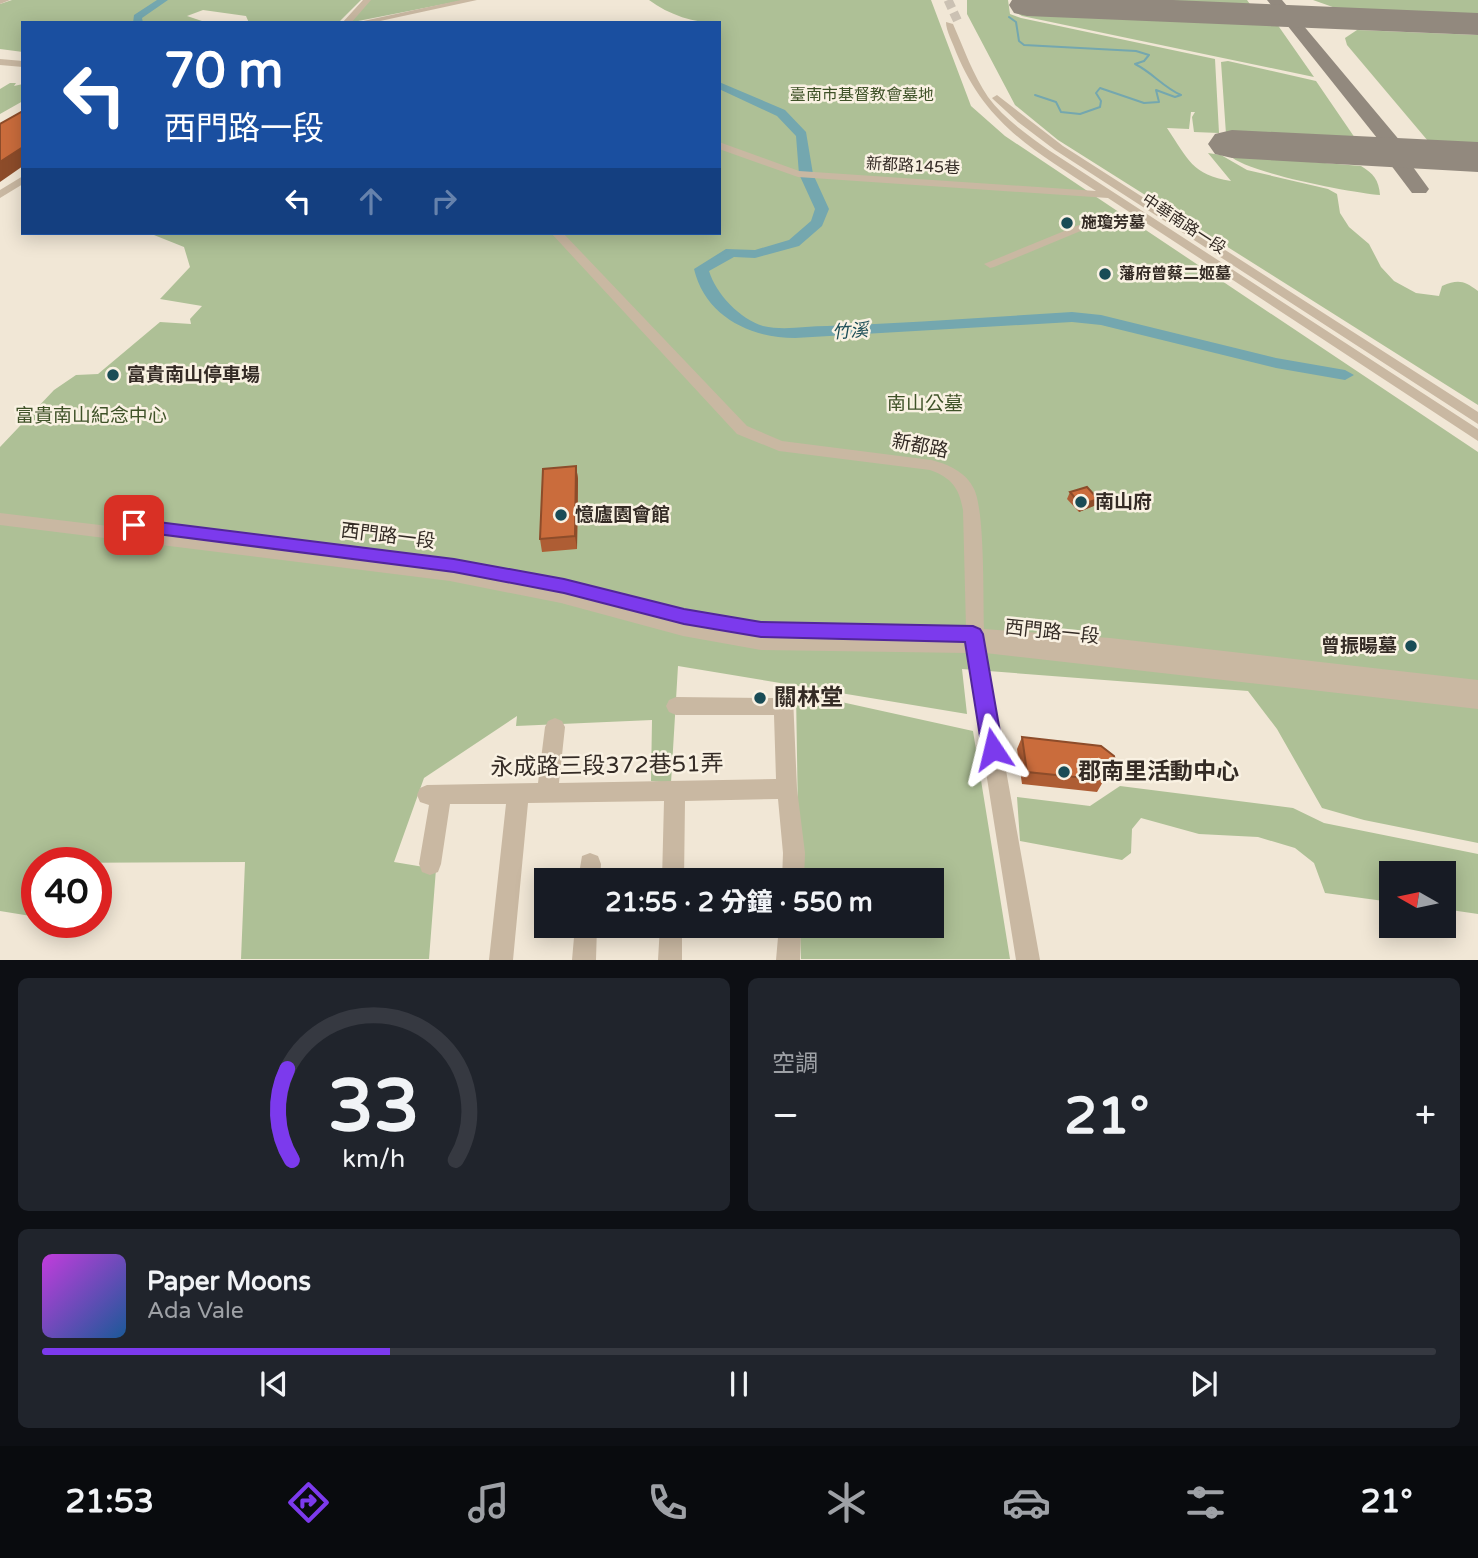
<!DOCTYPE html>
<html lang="zh-TW">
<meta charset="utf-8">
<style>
:root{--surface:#171b24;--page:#20242c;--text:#f1f3f6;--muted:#9ea1a6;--line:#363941;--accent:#7c3aed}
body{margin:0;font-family:"Varela Round","Noto Sans TC",sans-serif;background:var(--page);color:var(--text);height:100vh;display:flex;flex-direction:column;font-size:26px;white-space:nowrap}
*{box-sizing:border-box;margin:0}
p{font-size:23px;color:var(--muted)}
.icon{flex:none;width:38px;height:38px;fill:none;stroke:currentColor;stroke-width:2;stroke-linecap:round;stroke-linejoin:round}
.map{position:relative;height:960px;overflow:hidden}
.drawer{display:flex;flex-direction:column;gap:18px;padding:18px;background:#0d0f14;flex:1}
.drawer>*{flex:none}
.hud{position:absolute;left:21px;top:21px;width:700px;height:214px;border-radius:0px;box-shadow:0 4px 18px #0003;background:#1a4fa0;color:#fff;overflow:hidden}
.needle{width:46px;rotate:279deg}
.buttons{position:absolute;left:1379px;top:861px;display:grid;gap:14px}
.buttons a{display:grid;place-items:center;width:77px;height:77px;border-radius:0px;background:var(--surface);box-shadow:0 4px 18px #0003;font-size:35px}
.speed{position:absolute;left:21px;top:847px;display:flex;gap:14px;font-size:35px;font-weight:700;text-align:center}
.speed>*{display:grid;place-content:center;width:91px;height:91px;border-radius:50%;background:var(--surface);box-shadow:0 4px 18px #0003;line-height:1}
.speed .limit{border:10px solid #d22;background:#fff;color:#111}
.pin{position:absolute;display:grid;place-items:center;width:60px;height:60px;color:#fff;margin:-30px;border-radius:14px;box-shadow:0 4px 10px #0006}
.me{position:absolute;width:77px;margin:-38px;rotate:350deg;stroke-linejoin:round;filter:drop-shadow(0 0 5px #0008)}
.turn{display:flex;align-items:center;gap:24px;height:147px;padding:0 28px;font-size:32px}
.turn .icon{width:91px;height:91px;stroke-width:2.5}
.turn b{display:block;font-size:49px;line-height:60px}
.lanes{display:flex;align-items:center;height:66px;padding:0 28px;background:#0003;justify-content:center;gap:35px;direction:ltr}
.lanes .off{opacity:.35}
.big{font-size:52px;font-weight:800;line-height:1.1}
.drawer .tile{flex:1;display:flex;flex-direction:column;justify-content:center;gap:10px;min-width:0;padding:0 24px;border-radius:10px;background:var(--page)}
.drawer .dial{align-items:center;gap:0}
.dial svg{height:182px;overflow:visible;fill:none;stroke:var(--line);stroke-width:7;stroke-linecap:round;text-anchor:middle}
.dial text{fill:var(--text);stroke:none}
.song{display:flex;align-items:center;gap:21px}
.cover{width:84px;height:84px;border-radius:10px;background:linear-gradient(135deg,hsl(290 70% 55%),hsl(210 70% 35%))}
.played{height:7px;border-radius:4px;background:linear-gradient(90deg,var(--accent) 25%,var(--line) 25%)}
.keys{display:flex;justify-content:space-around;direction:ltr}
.heat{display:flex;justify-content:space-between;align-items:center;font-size:38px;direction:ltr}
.drawer .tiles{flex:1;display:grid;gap:18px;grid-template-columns:1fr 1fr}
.tile:last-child{grid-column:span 2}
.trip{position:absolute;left:534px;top:868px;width:410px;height:70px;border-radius:0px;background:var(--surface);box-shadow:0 4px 18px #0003;font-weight:800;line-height:70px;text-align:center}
.tab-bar{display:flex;height:112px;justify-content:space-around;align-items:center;background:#090b0e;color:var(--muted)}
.tab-bar .icon{width:49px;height:49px}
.tab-bar .on{color:var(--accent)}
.tab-bar b{font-size:32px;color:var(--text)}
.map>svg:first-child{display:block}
.green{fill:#aec096}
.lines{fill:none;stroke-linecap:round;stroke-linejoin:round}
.stream{stroke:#74a7af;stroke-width:2}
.river{fill:#74a7af;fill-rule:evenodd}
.taxiway{fill:#92897e;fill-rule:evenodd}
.runway{fill:#92897e;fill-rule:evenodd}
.minor-tunnel{stroke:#cbc1b3;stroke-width:9;stroke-dasharray:9 4.5;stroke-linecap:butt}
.minor{fill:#c9b8a2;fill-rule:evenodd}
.wall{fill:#ae5d34}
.shaded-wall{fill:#8d4c2a}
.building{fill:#ca6c3c;stroke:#8d4c2a;stroke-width:2}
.route{fill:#7c3aed;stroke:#51269a;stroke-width:2}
.poi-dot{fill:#1a4c56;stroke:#f9f1e2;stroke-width:2.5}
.labels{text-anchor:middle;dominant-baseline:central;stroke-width:5;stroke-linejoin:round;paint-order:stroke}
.far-park-label{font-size:16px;fill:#3f5228;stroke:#f9f1e2}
.far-street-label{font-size:16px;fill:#342b25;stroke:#f9f1e2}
.far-poi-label{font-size:16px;font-weight:bold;fill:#342b25;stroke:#f9f1e2;text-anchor:start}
.far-water-label{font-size:18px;font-style:italic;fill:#1a4c56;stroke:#f9f1e2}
.poi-label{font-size:19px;font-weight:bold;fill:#342b25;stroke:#f9f1e2;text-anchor:start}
.park-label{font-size:19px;fill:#3f5228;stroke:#f9f1e2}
.street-label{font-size:19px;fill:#342b25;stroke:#f9f1e2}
.near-poi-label{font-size:23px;font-weight:bold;fill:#342b25;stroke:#f9f1e2;text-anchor:start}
.near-street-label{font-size:23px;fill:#342b25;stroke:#f9f1e2}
</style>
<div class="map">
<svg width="1478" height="960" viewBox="0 0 1478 960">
<rect width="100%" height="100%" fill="#f1e7d6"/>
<path class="green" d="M12,0H361L338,23H249L246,16L203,10L187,16L208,23H23V52L0,49V4Z
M370,0H465L353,22L350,20Z
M649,0H931L971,106L1005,136L1478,452V843L1364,820L1322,808L1277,729L1248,691L962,669L967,714L678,666L671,783L651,781L652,720L516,726L517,716L424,778L394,862L436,869L429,959H241L245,862L37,863V917L0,911V447L54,390L76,375L98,374L160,322L191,324L190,319L202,306L160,299L190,267L184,247L154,235L158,233H719V23C694,23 669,15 649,0Z
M967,0H1008L1010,14L1021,18L1215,59L1219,133L1194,132L1192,117L1195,112H1191L1189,129L1167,128C1188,159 1192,175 1231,181L1208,153L1221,155L1247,170L1328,189L1337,194L1340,213L1349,227L1369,244L1381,267L1394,281L1416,293L1439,296L1442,286C1459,279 1464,281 1478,291V405L1058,140L1015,105L967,14Z
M1056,0H1247L1252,7Z
M1313,0H1478V17L1344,11Z
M1014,11L1277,24L1314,77L1022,16Z
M1357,30L1478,35V144L1428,141L1347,45L1345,38Z
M1228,61L1316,81L1355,138L1226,134L1221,62Z
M10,83H16L14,86L23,84V101L0,114V89Z
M1229,155L1361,166C1373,173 1379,180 1380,195C1353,193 1246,173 1229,155Z
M796,692L973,731L1010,959H801L800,926H931V880H799Z
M1120,786L1293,808L1324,823L1478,854V914L1444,909V873H1391V902L1325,893L1314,863L1295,848L1258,837L1199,834L1141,818L1132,829L1131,853L1122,860L1020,841L1017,797L1090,806Z"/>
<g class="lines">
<path class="stream" d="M1009,17L1016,22L1019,41L1024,45L1136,51L1149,55L1144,61L1135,64C1153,73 1163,87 1181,95L1175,97L1156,90L1159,102L1144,103L1100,88L1096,93L1101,101L1100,107L1080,114L1061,112L1056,102L1035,95"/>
<path class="river" d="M157,0H168L142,18L143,23H133L134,15Z
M719,82L785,110L806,132L813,174L829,209L822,226L799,246L755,258L734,257L709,271C716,294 740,319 763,326C784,331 806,326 827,326C909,323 990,317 1072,312L1101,315L1276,358L1345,370L1354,375L1345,380L1276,368L1101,325L1072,322L795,338C750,338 705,316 694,269L726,249L755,250L789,240L811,221L815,209L799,174L796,136L777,116L719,89Z"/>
<path class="taxiway" d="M1267,0H1282L1406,148L1409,152L1405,156L1429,189L1426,193H1412L1381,152L1385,148Z"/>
<path class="runway" d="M1012,0H1173L1478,13V35L1027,16L1014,13L1009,5Z
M1232,130L1478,142V172L1232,158L1215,154L1208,144L1215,134Z"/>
<path class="minor-tunnel" d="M948,0L959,24"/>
<path class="minor" d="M0,0H10L0,4Z
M363,0H371L351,23H342Z
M461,0H477L371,23H354Z
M946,22L953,24C964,49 973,75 988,97C1004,119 1028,135 1050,151L1478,429V441L1108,198L798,177L719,149V142L799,171L1096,191C1034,150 986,125 956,52C953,43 946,31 946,22Z
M0,59L23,61V67L0,65Z
M997,95L1063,146L1478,412V424L1055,150L1018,122L994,100L992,98Z
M23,176V184L0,198V190Z
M1079,225L1083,226V230L994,267L990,268L984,264Z
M551,233H563L747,426L782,441L931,460C948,464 966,472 974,489C985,511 983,599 984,629L1110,638L1478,680V709L985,653L1040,960H1016L967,653L761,650L683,636L561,603L450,581L0,525V513L450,567L544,586L545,578L551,576L684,609L761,622L824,624L830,627L833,632L831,636H881L879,633L882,628L888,625L966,628L963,510C959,488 952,478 930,470L779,451L737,434Z
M783,689L790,691L793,697L797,789L805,853L804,880H782L783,853L778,799L685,801L684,880H662L664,801L528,803L513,960H489L506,804H450L441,864L438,872L430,875L422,872L419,864L429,805L420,802L417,795L420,788L427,785L538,783L545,727L548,721L555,718L562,721L565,727L559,783L776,779L774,715H676L669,712L666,706L669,700L676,697L773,698L776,691Z
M590,853L598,856L601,864L600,880H578L582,856Z
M575,926H597L596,960H572Z
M660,926H682V960H658Z
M779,926H801L800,960H776Z"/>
</g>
<path class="wall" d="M576,466L578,479L577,549L542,552L540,539Z
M1070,492L1098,499L1096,505L1079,512L1067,499Z
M1022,737L1116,767L1110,778H1104V780L1097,792L1022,784L1017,749Z"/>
<path class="shaded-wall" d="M23,147V166L0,182V162Z
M576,466L578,479L577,549L575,536Z
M1098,499L1096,505L1079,512L1081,505Z"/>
<path class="building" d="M23,111V147L0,162V124Z
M576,466L575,536L540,539L543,469Z
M1087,487L1098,499L1081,505L1070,492Z
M1022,737L1101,746L1114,756L1116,767L1103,765L1104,780L1027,772Z"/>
<path class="route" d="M134,519L454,559L564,579L684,609L761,622L973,626L980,629L983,634L1003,749L1000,756L993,758L985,756L982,749L965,642L761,637L684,624L564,593L454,572L134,531L126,525Z"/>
<g class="poi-dot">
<circle cx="1067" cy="223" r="7"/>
<circle cx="1105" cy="274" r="7"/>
<circle cx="113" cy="375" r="7"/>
<circle cx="1081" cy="502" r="7"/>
<circle cx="561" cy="515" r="7"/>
<circle cx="1411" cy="646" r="7"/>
<circle cx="760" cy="698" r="7"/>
<circle cx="1064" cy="772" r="7"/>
</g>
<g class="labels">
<g class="far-park-label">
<text x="862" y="95">臺南市基督教會墓地</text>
</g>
<g class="far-street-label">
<text transform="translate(913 166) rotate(3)">新都路145巷</text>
<text transform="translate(1184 224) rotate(33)">中華南路一段</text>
</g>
<g class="far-poi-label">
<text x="1081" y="223">施瓊芳墓</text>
<text x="1119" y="274">藩府曾蔡二姬墓</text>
</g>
<g class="far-water-label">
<text transform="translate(850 331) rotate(-4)">竹溪</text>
</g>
<g class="poi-label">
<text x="127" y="375">富貴南山停車場</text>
<text x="1095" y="502">南山府</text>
<text x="575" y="515">憶廬園會館</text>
<text x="1397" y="646" text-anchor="end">曾振暘墓</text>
</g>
<g class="park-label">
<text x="925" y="404">南山公墓</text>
<text x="91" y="416">富貴南山紀念中心</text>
</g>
<g class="street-label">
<text transform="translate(920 446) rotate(11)">新都路</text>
<text transform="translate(388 536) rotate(7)">西門路一段</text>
<text transform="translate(1052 632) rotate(6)">西門路一段</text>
</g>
<g class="near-poi-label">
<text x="774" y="698">關林堂</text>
<text x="1078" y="772">郡南里活動中心</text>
</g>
<g class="near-street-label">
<text transform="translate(607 766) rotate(-1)">永成路三段372巷51弄</text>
</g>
</g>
</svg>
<div class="buttons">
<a><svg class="needle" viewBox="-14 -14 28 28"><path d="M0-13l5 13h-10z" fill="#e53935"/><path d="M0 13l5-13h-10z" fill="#9ea1a6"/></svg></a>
</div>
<div class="speed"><div class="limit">40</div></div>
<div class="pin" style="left:134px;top:525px;background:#d93025"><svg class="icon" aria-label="arrive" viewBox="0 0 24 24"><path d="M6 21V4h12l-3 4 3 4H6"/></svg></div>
<svg class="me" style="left:993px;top:749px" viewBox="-20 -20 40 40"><path d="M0-17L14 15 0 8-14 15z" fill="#7c3aed" stroke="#fff" stroke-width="4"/></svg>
<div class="trip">21:55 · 2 分鐘 · 550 m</div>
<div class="hud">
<div class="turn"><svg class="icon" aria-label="left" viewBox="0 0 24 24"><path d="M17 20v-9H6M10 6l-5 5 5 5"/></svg><div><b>70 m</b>西門路一段</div></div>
<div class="lanes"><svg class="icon" aria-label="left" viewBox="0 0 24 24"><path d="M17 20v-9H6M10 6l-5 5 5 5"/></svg><svg class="icon off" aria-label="ahead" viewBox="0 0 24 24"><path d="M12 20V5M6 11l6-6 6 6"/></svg><svg class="icon off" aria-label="right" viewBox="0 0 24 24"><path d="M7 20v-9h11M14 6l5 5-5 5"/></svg></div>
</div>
</div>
<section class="drawer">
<div class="tiles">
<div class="tile dial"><svg viewBox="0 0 100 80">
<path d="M14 69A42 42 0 1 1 86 69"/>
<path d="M14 69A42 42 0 0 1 12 29" stroke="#7c3aed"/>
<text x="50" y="56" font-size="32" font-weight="700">33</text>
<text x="50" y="72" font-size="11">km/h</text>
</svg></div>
<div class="tile"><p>空調</p>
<div class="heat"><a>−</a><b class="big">21°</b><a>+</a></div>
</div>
<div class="tile">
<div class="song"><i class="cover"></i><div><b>Paper Moons</b><p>Ada Vale</p></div></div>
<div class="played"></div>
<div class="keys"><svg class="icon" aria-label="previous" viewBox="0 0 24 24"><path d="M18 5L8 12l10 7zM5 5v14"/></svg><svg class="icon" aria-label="pause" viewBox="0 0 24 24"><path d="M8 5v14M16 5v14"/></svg><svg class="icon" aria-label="next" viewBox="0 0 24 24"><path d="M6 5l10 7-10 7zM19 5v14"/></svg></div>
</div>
</div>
</section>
<nav class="tab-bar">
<b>21:53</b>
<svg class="icon on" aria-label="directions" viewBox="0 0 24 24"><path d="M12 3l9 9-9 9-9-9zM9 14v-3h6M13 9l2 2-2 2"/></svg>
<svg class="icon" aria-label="music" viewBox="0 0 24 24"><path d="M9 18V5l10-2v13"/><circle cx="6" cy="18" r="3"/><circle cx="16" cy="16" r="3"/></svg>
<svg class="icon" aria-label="phone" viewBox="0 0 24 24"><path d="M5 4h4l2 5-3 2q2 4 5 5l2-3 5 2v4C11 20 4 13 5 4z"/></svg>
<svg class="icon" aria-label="climate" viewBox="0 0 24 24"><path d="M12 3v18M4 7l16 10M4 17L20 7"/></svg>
<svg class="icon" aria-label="car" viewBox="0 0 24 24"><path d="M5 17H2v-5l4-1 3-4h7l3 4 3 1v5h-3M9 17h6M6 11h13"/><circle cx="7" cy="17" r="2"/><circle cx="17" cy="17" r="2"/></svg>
<svg class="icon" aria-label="filters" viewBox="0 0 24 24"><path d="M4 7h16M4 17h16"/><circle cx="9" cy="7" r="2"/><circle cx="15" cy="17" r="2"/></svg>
<b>21°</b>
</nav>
